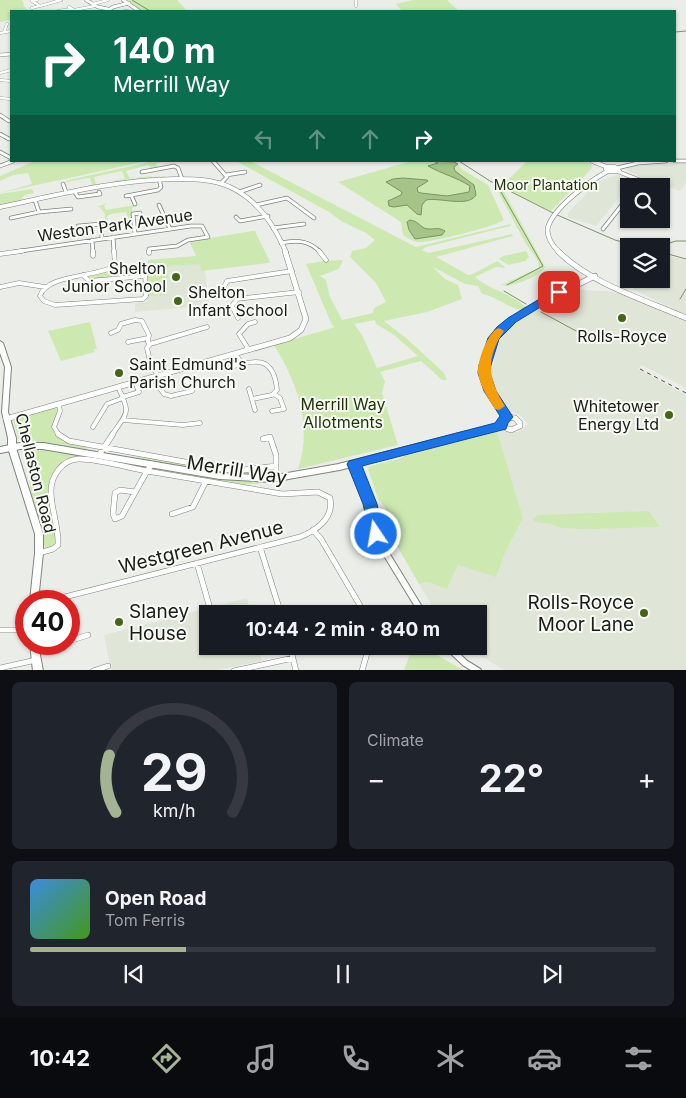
<!DOCTYPE html>
<meta charset="utf-8">
<style>
:root{--surface:#171b24;--page:#20242c;--text:#f1f3f6;--muted:#9ea1a6;--line:#363941;--accent:#a4b393}
body{margin:0;font-family:Inter,sans-serif;background:var(--page);color:var(--text);height:100vh;display:flex;flex-direction:column;font-size:19px;white-space:nowrap}
*{box-sizing:border-box;margin:0}
p{font-size:16px;color:var(--muted)}
.icon{flex:none;width:28px;height:28px;fill:none;stroke:currentColor;stroke-width:2;stroke-linecap:round;stroke-linejoin:round}
.map{position:relative;height:670px;overflow:hidden}
.sheet{display:flex;flex-direction:column;gap:12px;padding:12px;background:#0d0f14;flex:1}
.sheet>*{flex:none}
.guide{position:absolute;left:10px;top:10px;width:666px;height:152px;border-radius:0px;box-shadow:0 1px 4px #0004;background:#0b6e4f;color:#fff;overflow:hidden}
.buttons{position:absolute;left:620px;top:178px;display:grid;gap:10px}
.buttons a{display:grid;place-items:center;width:50px;height:50px;border-radius:0px;background:var(--surface);box-shadow:0 1px 4px #0004;font-size:25px}
.speed{position:absolute;left:15px;top:590px;display:flex;gap:10px;font-size:25px;font-weight:700;text-align:center}
.speed>*{display:grid;place-content:center;width:65px;height:65px;border-radius:50%;background:var(--surface);box-shadow:0 1px 4px #0004;line-height:1}
.speed .limit{border:8px solid #d22;background:#fff;color:#111}
.pin{position:absolute;display:grid;place-items:center;width:42px;height:42px;color:#fff;margin:-21px;border-radius:10px;box-shadow:0 2px 8px #0006}
.me{position:absolute;width:55px;margin:-28px;rotate:348deg;stroke-linejoin:round;filter:drop-shadow(0 0 4px #0008)}
.turn{display:flex;align-items:center;gap:18px;height:105px;padding:0 20px;font-size:22px}
.turn .icon{width:65px;height:65px;stroke-width:2.5}
.turn b{display:block;font-size:35px;line-height:42px}
.lanes{display:flex;align-items:center;height:48px;padding:0 20px;background:#0003;justify-content:center;gap:25px;direction:ltr}
.lanes .off{opacity:.35}
.big{font-size:38px;font-weight:700;line-height:1.1}
.sheet .tile{flex:1;display:flex;flex-direction:column;justify-content:center;gap:8px;min-width:0;padding:0 18px;border-radius:8px;background:var(--page)}
.sheet .dial{align-items:center;gap:0}
.dial svg{height:130px;overflow:visible;fill:none;stroke:var(--line);stroke-width:7;stroke-linecap:round;text-anchor:middle}
.dial text{fill:var(--text);stroke:none}
.song{display:flex;align-items:center;gap:15px}
.cover{width:60px;height:60px;border-radius:8px;background:linear-gradient(135deg,hsl(210 70% 55%),hsl(100 70% 35%))}
.played{height:5px;border-radius:2px;background:linear-gradient(90deg,var(--accent) 25%,var(--line) 25%)}
.keys{display:flex;justify-content:space-around;direction:ltr}
.heat{display:flex;justify-content:space-between;align-items:center;font-size:28px;direction:ltr}
.sheet .tiles{flex:1;display:grid;gap:12px;grid-template-columns:1fr 1fr}
.tile:last-child{grid-column:span 2}
.trip{position:absolute;left:199px;top:605px;width:288px;height:50px;border-radius:0px;background:var(--surface);box-shadow:0 1px 4px #0004;font-weight:700;line-height:50px;text-align:center}
.menu{display:flex;height:80px;justify-content:space-around;align-items:center;background:#090b0e;color:var(--muted)}
.menu .icon{width:35px;height:35px}
.menu .active{color:var(--accent)}
.menu b{font-size:22px;color:var(--text)}
.map>svg:first-child{display:block}
.built{fill:#dfe6d8}
.green{fill:#cde9b1;fill-rule:evenodd}
.water{fill:#a6c488;stroke:#7c9267}
.lines{fill:none;stroke-linecap:round;stroke-linejoin:round}
.stream{stroke:#7c9267;stroke-width:1}
.minor-far3-casing{stroke:#7f827d;stroke-width:3}
.minor-far2-casing{stroke:#7f827d;stroke-width:4.5}
.minor-far1-casing{stroke:#7f827d;stroke-width:5}
.minor-casing{stroke:#7f827d;stroke-width:6}
.tertiary-far3-casing{stroke:#7f827d;stroke-width:4}
.tertiary-far2-casing{stroke:#7f827d;stroke-width:5}
.tertiary-far1-casing{stroke:#7f827d;stroke-width:6}
.tertiary-casing{stroke:#7f827d;stroke-width:8}
.primary-casing{stroke:#7f827d;stroke-width:2}
.minor-far3{stroke:#fff;stroke-width:2.5}
.minor-far2{stroke:#fff;stroke-width:3}
.minor-far1{stroke:#fff;stroke-width:4}
.minor{stroke:#fff;stroke-width:5}
.tertiary-far3{stroke:#fff;stroke-width:3}
.tertiary-far2{stroke:#fff;stroke-width:4}
.tertiary-far1{stroke:#fff;stroke-width:5}
.tertiary{stroke:#fff;stroke-width:6}
.primary{fill:#fff;fill-rule:evenodd}
.rail{stroke:#4e4f4c;stroke-width:1;stroke-dasharray:4 4;stroke-linecap:butt}
.route{fill:#1a73e8;stroke:#114b97}
.slow{fill:#f59e0b}
.poi-dot{fill:#456519;stroke:#f8fcf5;stroke-width:2}
.labels{text-anchor:middle;dominant-baseline:central;stroke-width:4;stroke-linejoin:round;paint-order:stroke}
.far-park-label{font-size:14px;fill:#1f3105;stroke:#f8fcf5}
.street-label{font-size:16px;fill:#1b1c1a;stroke:#f8fcf5}
.poi-label{font-size:16px;fill:#1b1c1a;stroke:#f8fcf5;text-anchor:end}
.park-label{font-size:16px;fill:#1f3105;stroke:#f8fcf5}
.near-street-label{font-size:19px;fill:#1b1c1a;stroke:#f8fcf5}
.near-poi-label{font-size:19px;fill:#1b1c1a;stroke:#f8fcf5;text-anchor:end}
</style>
<div class="map">
<svg width="686" height="671" viewBox="0 0 686 671">
<rect width="100%" height="100%" fill="#ebeee8"/>
<path class="built" d="M686,163V183L680,191L644,179L626,170L629,167L649,164Z
M617,175L640,185L629,186V190L623,193L625,194L619,198L596,226L568,217V213L597,182Z
M668,256L686,260V315L634,290L623,278L629,269V279H661V258Z
M204,263L210,309L200,310L192,307L135,312V303L147,302L146,268Z
M583,290L607,291L632,296L686,321V388L642,365L638,369L686,395V670H504L464,646H478V614H437L419,584L427,582L447,589L458,565L496,576L505,553L523,518L497,431L517,432L528,424L520,415L507,410L493,385L492,371L498,340L504,333L515,324L561,294Z
M247,598L251,614H208V646H259L262,661L217,670H111L104,635Z"/>
<path class="green" d="M0,0H22L24,4L23,5L28,11H11V20L0,22Z
M127,0H177L187,11H141Z
M413,0H447L459,11H402L396,4Z
M35,161H147L0,193L32,184L28,173L13,175L0,181V176Z
M154,161H168L156,163L158,167L151,168L148,165L126,171L130,179L151,176L153,178L165,176L166,178L113,182L112,181L125,179L122,171L94,177L96,184L106,183L84,187L92,185L90,178H87L63,183L69,180Z
M236,161H250L416,247L511,224L510,226L426,247L422,250L429,253L512,234L513,236L436,257L468,275L473,274L497,261L504,266L505,268L496,267L475,277C489,290 514,294 526,308L522,310C508,308 496,296 482,294L478,286L465,284L433,267L445,279L458,285L462,299L427,312L384,321L406,338L444,373L447,380H442L421,361L380,372L385,381L382,393L398,445L298,469C313,424 297,383 274,345L335,327L332,325L306,264L324,261L343,260L339,269L320,276L326,280L330,297L342,320L373,313L374,308L386,302L376,283L350,257L352,251L366,248L375,240L366,233L341,221L329,212ZM375,320L376,324L394,335L418,356L377,368L362,335L354,324Z
M412,161L437,162L436,164H432L433,169L454,176L470,186L469,192L447,196L421,193L418,192L417,188L424,184L427,180L403,178L393,179L386,182L402,192L401,195L391,199L389,206L394,207L407,205L421,215L422,205L426,200L445,199L469,201L476,194L474,185L455,171L454,167L458,165L446,161H454L463,170L488,185L504,220C497,226 427,244 417,242C412,241 407,238 403,235L401,222L338,182Z
M527,161H585L591,164L592,168L551,211L501,186L545,267C541,276 511,288 501,285L539,268L538,261L526,244L495,186L498,183L502,186Z
M32,189L34,193L24,195L20,202L0,205V194Z
M107,203L104,206L106,210L141,204L132,208L133,219L129,220L126,212L111,214L107,216L108,223L105,226V214L100,207H97Z
M253,231H255L270,262L268,263L202,271L199,264L169,266L167,271L148,273V260L196,256L190,243L191,241Z
M526,251L529,257L525,261L508,265L499,259L503,256Z
M115,269L142,272L143,276L91,280L86,277Z
M168,274L167,295L148,296V276Z
M90,322L97,349H94L95,352L61,361L48,331Z
M52,407L57,409L58,412C44,440 65,442 88,447L84,451C68,448 30,445 19,440L13,420L15,418Z
M497,431L523,518L505,553L496,577L458,565L447,589L427,582L419,584L389,532L385,507L378,499L368,469L370,466L398,459L411,453Z
M29,449H43L146,467L145,468L81,457L69,461L53,472C40,493 59,523 55,546L45,549L42,529L30,489L29,468L23,453Z
M139,456L229,472L271,468L273,472L271,475C234,482 175,467 137,461Z
M152,467L237,481L287,479L288,481L238,485L151,470Z
M649,511L660,527L587,529L561,528L551,524L535,522L533,518L538,515Z
M413,646H421L463,670H404Z"/>
<path class="water" d="M433,161L454,162L458,164L454,167L455,171L474,185L476,195C468,208 440,197 426,200L422,205L421,215L417,214L407,205L394,207L389,206L388,201L401,195L402,192L386,182L393,179L403,178L427,180L428,181L417,188L418,192L421,193L447,196L469,192L470,186C456,177 442,174 428,166L438,163Z
M410,220C417,221 419,225 424,228C431,231 438,226 445,231L442,235L415,239L409,230L407,222Z"/>
<g class="lines">
<path class="stream" d="M132,0L150,11
M675,32L686,31
M455,162L459,161L490,181L555,214L615,240L626,243L663,245L676,241H686
M497,185L543,266L507,285
M629,244L639,246
M661,252L686,259
M504,291L526,304
M680,299L686,289
M541,312L578,332"/>
<g class="minor-far3-casing">
<path id="minor-far3" d="M37,0L32,1L40,6L61,0
M356,0V6
M93,4L108,0
M69,7L74,10L95,6
M32,8L39,6
M58,11L71,9
M124,11H128
M4,32L7,24
M0,33L11,31
M0,73L11,70
M0,80L11,81
M0,98L11,99"/>
</g>
<g class="minor-far2-casing">
<path id="minor-far2" d="M0,115L9,121
M0,134L9,139
M0,152L11,158
M213,161L227,177L221,183
M675,161H686
M0,166L13,161
M617,168L638,163L666,161
M142,172L174,166L178,168L182,179
M619,172L655,186
M226,175L245,172
M63,184L66,192
M74,191L78,197L100,194L99,192
M239,192L260,185
M131,195L135,204
M126,196L158,190L161,187L159,179
M35,200L39,212L71,209
M159,205L170,229
M256,205L287,198L314,218
M236,217L240,221L268,216
M11,218L39,212
M78,226L101,224L102,239
M273,228L304,224
M603,229L629,196
M135,234L133,214L140,213
M113,237L114,252
M92,240L93,252
M281,243C296,240 309,240 320,252
M14,252L191,226H202L208,237L188,240L177,246L149,249V252"/>
</g>
<g class="minor-far1-casing">
<path id="minor-far1" d="M93,251V256
M114,251L115,266
M149,251V253
M319,251L326,260
M0,254L22,251
M115,266L127,270L145,271L146,296L143,299L55,305L44,301L40,296C46,274 98,277 115,266Z
M83,275L89,281L145,276
M0,287L19,283L45,287
M226,296L224,287L227,281L292,271
M238,318L232,306L237,299L299,292
M111,333L118,330L121,324L135,320L142,321L149,335L148,342L150,344L147,348L151,366L158,375
M128,342L148,338
M150,344L207,327
M249,350L239,334L248,324L255,322
M235,354L242,363
M228,368C254,359 274,355 277,390L272,395L252,399
M152,377L164,394L171,396L192,391L186,380L194,377
M249,389L255,410
M123,397L139,392L135,382
M59,404L60,411L54,427L59,435
M272,411L284,409L280,398L274,394
M123,420L183,425L200,423
M93,427L107,404L123,398
M112,435C128,411 131,414 118,387"/>
</g>
<g class="minor-casing">
<path id="minor" d="M58,434L69,441L235,471L276,466
M263,439L270,437L276,455V478
M99,455L113,434
M172,514L193,507L206,481
M313,530L321,539L365,614
M260,547L281,614
M39,553L53,549L58,545C59,527 51,510 51,491C51,476 62,460 78,459C94,458 130,468 147,471L122,516L115,519L113,514L115,493L120,490L135,492
M197,563L209,605
M49,601L300,537C317,530 334,518 330,498L318,492L282,494L147,471L152,464
M0,630H26
M69,641L88,635
M290,646L296,671
M36,651L59,644
M0,668L36,660
M93,671L108,666
M234,671L293,658
M362,671L369,646"/>
</g>
<g class="tertiary-far3-casing">
<path id="tertiary-far3" d="M57,0H61
M86,0L98,7L108,9
M123,0L139,11
M107,11L113,7L129,3
M0,55L11,54"/>
</g>
<g class="tertiary-far2-casing">
<path id="tertiary-far2" d="M592,161L607,167
M608,167H615L619,171H608L606,169Z
M0,207C58,195 115,180 174,179C192,179 213,179 230,187C258,200 274,225 286,252
M559,252C553,246 546,236 548,227C554,207 590,181 608,171"/>
</g>
<g class="tertiary-far1-casing">
<path id="tertiary-far1" d="M558,251C589,283 645,300 686,318
M507,417L491,393L484,374L486,363L494,337L502,327L526,310L595,276
M507,417L515,418L520,423V426L511,430L503,427L501,421Z
M6,419L290,338L301,330L306,319L285,251
M463,435L502,425"/>
</g>
<g class="tertiary-casing">
<path id="tertiary" d="M0,450L20,446H43L220,476L271,479L339,467L468,434
M354,464L370,504L379,542L423,614
M447,646L465,663L478,671"/>
</g>
<g class="primary-casing">
<path id="primary" d="M0,341L3,343L11,367L8,412L16,438V448L43,534V553L38,601H30L35,553V534L8,448V438L2,412L5,367L0,353Z
M30,644H38L43,671H33Z"/>
</g>
<use href="#minor-far3" class="minor-far3"/>
<use href="#minor-far2" class="minor-far2"/>
<use href="#minor-far1" class="minor-far1"/>
<use href="#minor" class="minor"/>
<use href="#tertiary-far3" class="tertiary-far3"/>
<use href="#tertiary-far2" class="tertiary-far2"/>
<use href="#tertiary-far1" class="tertiary-far1"/>
<use href="#tertiary" class="tertiary"/>
<use href="#primary" class="primary"/>
<path class="rail" d="M640,369L686,393"/>
</g>
<path class="route" d="M556,289H563L565,292L516,322L499,339L491,365L490,373L496,391L513,417L508,423L506,429L362,466L377,504L383,534L381,538L376,540L371,538L363,504L347,464L349,461L495,423L500,416L484,391L478,373L479,365L488,338L497,327L508,318Z"/>
<path class="slow" d="M499,328L504,331C485,358 488,379 505,406L499,410L495,409C488,398 480,386 478,373C477,362 488,331 499,328Z"/>
<g class="poi-dot">
<circle cx="176" cy="277" r="5"/>
<circle cx="178" cy="301" r="5"/>
<circle cx="622" cy="318" r="5"/>
<circle cx="119" cy="373" r="5"/>
<circle cx="669" cy="415" r="5"/>
<circle cx="644" cy="613" r="5"/>
<circle cx="119" cy="622" r="5"/>
</g>
<g class="labels">
<g class="far-park-label">
<text x="546" y="184">Moor Plantation</text>
</g>
<g class="street-label">
<text transform="translate(115 225) rotate(-8)">Weston Park Avenue</text>
<text transform="translate(36 473) rotate(76)">Chellaston Road</text>
</g>
<g class="poi-label">
<text x="166" y="268">Shelton<tspan x="166" dy="18">Junior School</tspan></text>
<text x="188" y="292" text-anchor="start">Shelton<tspan x="188" dy="18">Infant School</tspan></text>
<text x="622" y="336" text-anchor="middle">Rolls-Royce</text>
<text x="129" y="364" text-anchor="start">Saint Edmund's<tspan x="129" dy="18">Parish Church</tspan></text>
<text x="659" y="406">Whitetower<tspan x="659" dy="18">Energy Ltd</tspan></text>
</g>
<g class="park-label">
<text x="343" y="404">Merrill Way<tspan x="343" dy="18">Allotments</tspan></text>
</g>
<g class="near-street-label">
<text transform="translate(237 470) rotate(9)">Merrill Way</text>
<text transform="translate(201 547) rotate(-14)">Westgreen Avenue</text>
</g>
<g class="near-poi-label">
<text x="634" y="602">Rolls-Royce<tspan x="634" dy="22">Moor Lane</tspan></text>
<text x="129" y="611" text-anchor="start">Slaney<tspan x="129" dy="22">House</tspan></text>
</g>
</g>
</svg>
<div class="buttons">
<a><svg class="icon" aria-label="search" viewBox="0 0 24 24"><circle cx="10" cy="10" r="6"/><path d="M15 15l6 6"/></svg></a>
<a><svg class="icon" aria-label="layers" viewBox="0 0 24 24"><path d="M12 4l9 5-9 5-9-5zM3 14l9 5 9-5"/></svg></a>
</div>
<div class="speed"><div class="limit">40</div></div>
<div class="pin" style="left:559px;top:292px;background:#d93025"><svg class="icon" aria-label="arrive" viewBox="0 0 24 24"><path d="M6 21V4h12l-3 4 3 4H6"/></svg></div>
<svg class="me" style="left:376px;top:534px" viewBox="-20 -20 40 40"><circle r="17" fill="#1a73e8" stroke="#fff" stroke-width="3"/><path d="M0-11L8 9 0 5-8 9z" fill="#fff"/></svg>
<div class="trip">10:44 · 2 min · 840 m</div>
<div class="guide">
<div class="turn"><svg class="icon" aria-label="right" viewBox="0 0 24 24"><path d="M7 20v-9h11M14 6l5 5-5 5"/></svg><div><b>140 m</b>Merrill Way</div></div>
<div class="lanes"><svg class="icon off" aria-label="left" viewBox="0 0 24 24"><path d="M17 20v-9H6M10 6l-5 5 5 5"/></svg><svg class="icon off" aria-label="ahead" viewBox="0 0 24 24"><path d="M12 20V5M6 11l6-6 6 6"/></svg><svg class="icon off" aria-label="ahead" viewBox="0 0 24 24"><path d="M12 20V5M6 11l6-6 6 6"/></svg><svg class="icon" aria-label="right" viewBox="0 0 24 24"><path d="M7 20v-9h11M14 6l5 5-5 5"/></svg></div>
</div>
</div>
<section class="sheet">
<div class="tiles">
<div class="tile dial"><svg viewBox="0 0 100 80">
<path d="M14 69A42 42 0 1 1 86 69"/>
<path d="M14 69A42 42 0 0 1 10 34" stroke="#a4b393"/>
<text x="50" y="56" font-size="32" font-weight="700">29</text>
<text x="50" y="72" font-size="11">km/h</text>
</svg></div>
<div class="tile"><p>Climate</p>
<div class="heat"><a>−</a><b class="big">22°</b><a>+</a></div>
</div>
<div class="tile">
<div class="song"><i class="cover"></i><div><b>Open Road</b><p>Tom Ferris</p></div></div>
<div class="played"></div>
<div class="keys"><svg class="icon" aria-label="previous" viewBox="0 0 24 24"><path d="M18 5L8 12l10 7zM5 5v14"/></svg><svg class="icon" aria-label="pause" viewBox="0 0 24 24"><path d="M8 5v14M16 5v14"/></svg><svg class="icon" aria-label="next" viewBox="0 0 24 24"><path d="M6 5l10 7-10 7zM19 5v14"/></svg></div>
</div>
</div>
</section>
<nav class="menu">
<b>10:42</b>
<svg class="icon active" aria-label="directions" viewBox="0 0 24 24"><path d="M12 3l9 9-9 9-9-9zM9 14v-3h6M13 9l2 2-2 2"/></svg>
<svg class="icon" aria-label="music" viewBox="0 0 24 24"><path d="M9 18V5l10-2v13"/><circle cx="6" cy="18" r="3"/><circle cx="16" cy="16" r="3"/></svg>
<svg class="icon" aria-label="phone" viewBox="0 0 24 24"><path d="M5 4h4l2 5-3 2q2 4 5 5l2-3 5 2v4C11 20 4 13 5 4z"/></svg>
<svg class="icon" aria-label="climate" viewBox="0 0 24 24"><path d="M12 3v18M4 7l16 10M4 17L20 7"/></svg>
<svg class="icon" aria-label="car" viewBox="0 0 24 24"><path d="M5 17H2v-5l4-1 3-4h7l3 4 3 1v5h-3M9 17h6M6 11h13"/><circle cx="7" cy="17" r="2"/><circle cx="17" cy="17" r="2"/></svg>
<svg class="icon" aria-label="filters" viewBox="0 0 24 24"><path d="M4 7h16M4 17h16"/><circle cx="9" cy="7" r="2"/><circle cx="15" cy="17" r="2"/></svg>
</nav>
